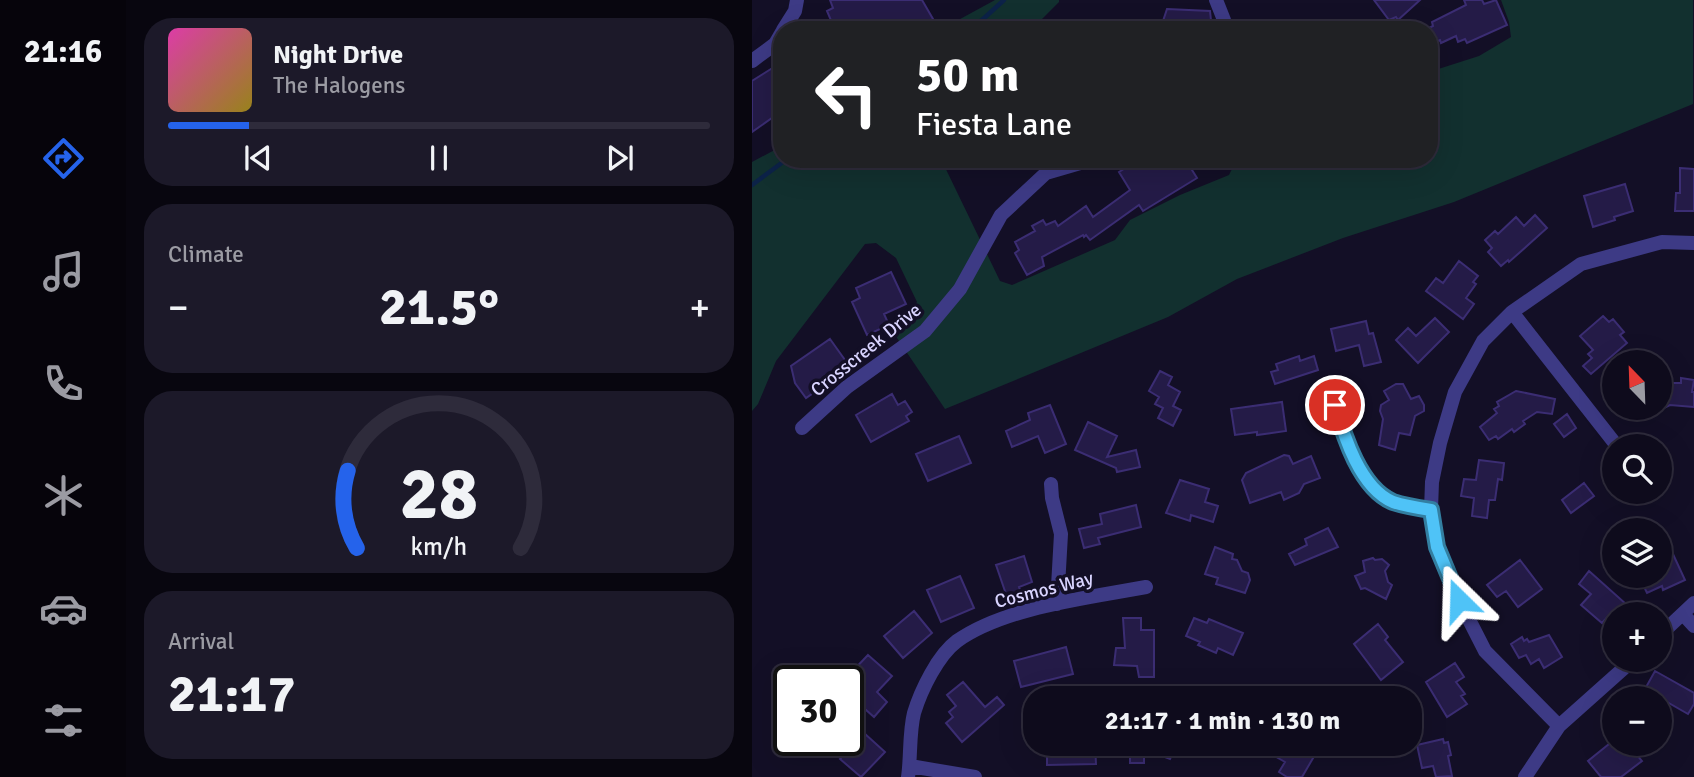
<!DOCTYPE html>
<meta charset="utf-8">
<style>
:root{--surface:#0e0b1c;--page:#1c1929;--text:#f1f3f6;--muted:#9b9ba3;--line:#2e2b3b;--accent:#2563eb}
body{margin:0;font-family:Signika,sans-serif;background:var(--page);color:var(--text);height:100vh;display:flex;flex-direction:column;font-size:26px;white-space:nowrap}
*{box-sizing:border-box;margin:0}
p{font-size:23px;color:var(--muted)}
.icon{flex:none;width:38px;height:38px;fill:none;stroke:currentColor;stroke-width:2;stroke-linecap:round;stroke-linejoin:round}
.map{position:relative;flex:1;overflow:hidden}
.sheet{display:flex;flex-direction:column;gap:18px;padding:18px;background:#08060f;width:626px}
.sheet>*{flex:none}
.top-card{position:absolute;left:21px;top:21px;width:665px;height:147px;border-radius:28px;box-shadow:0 7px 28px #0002,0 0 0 2px var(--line);background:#202124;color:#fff;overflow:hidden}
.needle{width:46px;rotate:337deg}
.tools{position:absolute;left:850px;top:350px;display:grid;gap:14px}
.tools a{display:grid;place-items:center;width:70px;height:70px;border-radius:50%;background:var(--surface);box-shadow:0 7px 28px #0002,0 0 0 2px var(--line);font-size:35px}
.speed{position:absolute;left:21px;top:665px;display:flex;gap:14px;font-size:35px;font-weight:700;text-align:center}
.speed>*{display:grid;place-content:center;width:91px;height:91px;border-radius:50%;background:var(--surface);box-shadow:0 7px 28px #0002,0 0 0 2px var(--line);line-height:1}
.speed .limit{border:4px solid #111;border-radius:10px;background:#fff;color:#111}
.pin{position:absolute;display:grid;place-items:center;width:60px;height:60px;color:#fff;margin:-30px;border:4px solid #fff;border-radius:50%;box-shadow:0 2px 7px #0007}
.me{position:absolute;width:77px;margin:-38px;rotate:338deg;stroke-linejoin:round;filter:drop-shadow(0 0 5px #0008)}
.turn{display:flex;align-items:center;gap:24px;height:147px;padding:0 28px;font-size:32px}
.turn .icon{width:91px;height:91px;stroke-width:2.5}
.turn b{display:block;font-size:49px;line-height:60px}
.big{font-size:52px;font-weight:700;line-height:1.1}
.sheet .card{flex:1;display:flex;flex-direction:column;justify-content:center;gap:10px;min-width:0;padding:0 24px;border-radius:28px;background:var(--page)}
.sheet .dial{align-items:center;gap:0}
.dial svg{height:182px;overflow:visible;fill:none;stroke:var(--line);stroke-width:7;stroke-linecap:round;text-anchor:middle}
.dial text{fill:var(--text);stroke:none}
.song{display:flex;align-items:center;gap:21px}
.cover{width:84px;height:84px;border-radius:10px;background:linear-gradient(135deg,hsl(320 70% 55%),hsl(50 70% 35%))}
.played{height:7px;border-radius:4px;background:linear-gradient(90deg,var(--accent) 15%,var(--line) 15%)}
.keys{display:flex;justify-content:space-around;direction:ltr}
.heat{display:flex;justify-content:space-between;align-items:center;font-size:38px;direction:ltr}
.trip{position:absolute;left:271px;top:686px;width:399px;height:70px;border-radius:28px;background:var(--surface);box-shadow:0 7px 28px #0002,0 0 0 2px var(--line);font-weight:700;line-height:70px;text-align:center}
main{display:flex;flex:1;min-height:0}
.tab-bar{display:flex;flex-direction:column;width:126px;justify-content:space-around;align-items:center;background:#06040b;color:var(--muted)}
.tab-bar .icon{width:49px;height:49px}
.tab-bar .selected{color:var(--accent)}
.tab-bar b{font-size:32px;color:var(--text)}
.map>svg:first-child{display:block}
.green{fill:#12302f}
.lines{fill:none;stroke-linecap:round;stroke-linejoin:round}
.stream{stroke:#0c2248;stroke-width:4.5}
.building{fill:#241b47;stroke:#3b2d73;stroke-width:2}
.minor{stroke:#3d3a85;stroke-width:14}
.route-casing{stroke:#337fa1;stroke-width:18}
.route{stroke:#4fc3f7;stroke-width:12}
.labels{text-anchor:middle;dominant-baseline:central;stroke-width:7;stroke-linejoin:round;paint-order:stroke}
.street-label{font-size:19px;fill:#d9d4ff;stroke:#130f26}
</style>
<main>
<nav class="tab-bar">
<b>21:16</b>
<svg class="icon selected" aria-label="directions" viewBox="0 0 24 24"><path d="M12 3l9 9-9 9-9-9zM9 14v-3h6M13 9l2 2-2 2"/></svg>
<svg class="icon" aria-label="music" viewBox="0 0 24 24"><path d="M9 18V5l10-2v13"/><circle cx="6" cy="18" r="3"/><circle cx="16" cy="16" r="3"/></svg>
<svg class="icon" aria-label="phone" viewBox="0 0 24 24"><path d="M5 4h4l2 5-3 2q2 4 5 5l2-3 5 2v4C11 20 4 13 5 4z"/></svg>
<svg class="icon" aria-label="climate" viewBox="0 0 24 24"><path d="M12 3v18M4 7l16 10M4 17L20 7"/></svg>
<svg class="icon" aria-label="car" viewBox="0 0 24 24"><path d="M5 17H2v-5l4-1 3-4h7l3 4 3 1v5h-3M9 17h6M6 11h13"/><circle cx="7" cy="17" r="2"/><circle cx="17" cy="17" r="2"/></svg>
<svg class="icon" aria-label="filters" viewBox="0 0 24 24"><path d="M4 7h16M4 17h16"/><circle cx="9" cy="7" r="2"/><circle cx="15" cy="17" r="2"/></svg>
</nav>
<section class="sheet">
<div class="card">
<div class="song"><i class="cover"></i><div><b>Night Drive</b><p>The Halogens</p></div></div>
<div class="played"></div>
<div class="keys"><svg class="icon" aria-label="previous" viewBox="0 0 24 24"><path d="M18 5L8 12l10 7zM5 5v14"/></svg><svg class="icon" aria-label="pause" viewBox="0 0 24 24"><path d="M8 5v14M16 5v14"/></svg><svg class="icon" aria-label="next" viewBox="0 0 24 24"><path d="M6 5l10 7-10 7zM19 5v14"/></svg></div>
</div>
<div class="card"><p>Climate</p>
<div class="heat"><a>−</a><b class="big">21.5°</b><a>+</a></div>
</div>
<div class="card dial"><svg viewBox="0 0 100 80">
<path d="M14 69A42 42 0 1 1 86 69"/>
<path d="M14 69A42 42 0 0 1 10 35" stroke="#2563eb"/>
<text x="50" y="56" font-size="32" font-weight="700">28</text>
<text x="50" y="72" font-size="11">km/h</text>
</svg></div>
<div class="card"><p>Arrival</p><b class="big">21:17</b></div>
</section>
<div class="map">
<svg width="942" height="777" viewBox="0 0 942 777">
<rect width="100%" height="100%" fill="#130f26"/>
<path class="green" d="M243,0H307V2L279,30H188Z
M749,0H941V104L702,202L591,238L485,279L416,317L193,409L143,335L165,302L144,258L124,243L113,244L24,361L6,404L0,411V162L30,146V159H189L248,281L260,285L363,240L378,220L428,195L477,175L485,159H677V72L727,56L759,37L757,22Z"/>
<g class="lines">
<path class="stream" d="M219,30L252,0
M0,185L35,159"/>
</g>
<path class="building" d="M78,0H170L181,19L165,29L162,23L150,30H83L75,11L81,8Z
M622,0H668L646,20L644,17L637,20Z
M712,0H730L732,4L744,0L755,25L715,43L713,39L706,42L704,36L689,43L688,40L681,43L677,30L675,29L681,26L680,22L714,5Z
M415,9L458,11L460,30H408Z
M30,62V133L20,118L0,132V81Z
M388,159H433L445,178L391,211L387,205L338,240L334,235L332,237L331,235L290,257L292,266L275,275L263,253L267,250L263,242L283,231L280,226L291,220L294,225L303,221L306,226L334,206L341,217L378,190L367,172Z
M928,168L942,169V211H923L924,193H928Z
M873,184L881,211L862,217L863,220L841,227L832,196Z
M783,215L795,228L757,262L756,260L749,266L736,252L740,248L733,240L743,231L746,234L764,217L772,226Z
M707,261L726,276L721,282L724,284L714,298L722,304L711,319L674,291L684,278L691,283Z
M139,272L154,304L132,314L137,325L115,335L100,302L108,298L104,288Z
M851,316L857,322L861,319L872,332L868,335L875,343L839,374L831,366L840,358L836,354L841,350L828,336Z
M683,318L697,332L666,363L644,340L656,328L664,336Z
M614,321L617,334L621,333L629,362L612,366L607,345L584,351L579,329Z
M78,339L98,367L54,398L43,383L39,366Z
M547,356L548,361L562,356L566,370L523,384L519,372L526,370L524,364Z
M408,371L420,377L416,385L428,392L421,406L429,410L421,426L406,418L411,408L403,404L407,397L397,391Z
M929,378L942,380L940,392H942V407L918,405L908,410V390L913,383H929Z
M644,384H651L659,399L667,396L672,405V411L663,416L658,435L647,433L643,450L627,445L631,419L628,411L629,405L637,400L632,391Z
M764,391L803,399L800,414L785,412L771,421L773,424L762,432L760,429L746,439L744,436L737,440L728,427L745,413L742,409L747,406L745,402Z
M140,394L146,405L153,401L160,412L154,416L157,421L119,442L104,415Z
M530,402L534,431L505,435V432L483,435L479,409Z
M298,405L314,444L293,453L286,436L260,447L254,431L278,420L276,413Z
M815,414L824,428L812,437L802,424Z
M336,422L365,436L355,457L384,450L388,467L365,472L364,468L323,450Z
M207,436L219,463L176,481L164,454Z
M532,455L537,456L541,464L559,456L568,478L552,484L547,493L532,500L529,492L498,503L490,480L494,473Z
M727,460L752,463L750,480L746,479L743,500H737L735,518L720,516L722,498L709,496L712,479L724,480Z
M428,480L457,489L453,502L466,506L461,522L439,515L438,521L414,513Z
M832,483L842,496L819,513L810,500Z
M384,505L389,527L346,538L348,544L332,548L327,529L350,524L348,514Z
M576,528L586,547L543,565L537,554L555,545L553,539Z
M463,547L481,554L480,559L485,560L490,571L496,573L498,580L493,593L464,584L466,578L453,574Z
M920,552L933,580L911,590L910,586L895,593L887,576H908V557Z
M272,556L280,582L267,587L269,593L255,597L244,565Z
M621,558L623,560L630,559L637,565L633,571L636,582L640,585L634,599L613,588L609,589L603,576L613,572L611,561Z
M768,560L790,589L766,607L754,591L745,597L735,585Z
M837,571L875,605L863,616L859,613L850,623L829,605L839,594L827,584Z
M208,576L222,608L189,622L175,590Z
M162,611L180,633L151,658L132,636Z
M371,618H389V630H402V677H387L385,666L362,665L364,648H373Z
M442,618L455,623L457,619L491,633L481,655L466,648L464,653L446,645L448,642L434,636Z
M626,624L636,637L633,640L651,662L629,680L602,644Z
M797,635L810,657L792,668L787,659L779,664L774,655L767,658L759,644L770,637L772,641L775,639L777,642Z
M314,647L321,674L269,687L262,661Z
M116,655L140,676L125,692L135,702L122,717L96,694V676Z
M703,663L712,677L704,682L713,694L709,696L715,704L695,717L674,682Z
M903,671L942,693V704L936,714L908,698H888Z
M211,682L233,707L245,697L252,705L210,742L194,723L201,717L197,712L204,706L195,695Z
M112,733L133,752L109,777L88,759Z
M691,739L692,743L696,742L699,755L696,756L700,776L684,777L681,766L670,768L665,745Z
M295,744H343L344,764L295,765Z
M378,744H425L418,759L392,749V763H378Z
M502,744H558L556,748L564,753L550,777H535L527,772L533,762Z
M857,744H876L890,761L869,777H849L836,761Z"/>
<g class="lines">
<path class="minor" d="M464,0L472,20V30
M31,30L43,11L45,0
M0,61L23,44L30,32
M760,312L865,446
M583,405C592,436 608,488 641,501C653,506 666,508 679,510
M50,428L95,387L173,331L208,289L249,215L294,173L342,159
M299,484L300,498L309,534L305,604
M931,614L942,626
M908,635L942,603
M807,726L733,651L707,600L686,547L679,510L680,482L688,443L703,392L731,341L760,312L829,264L910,242L942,243
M158,766L223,777
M156,777C159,757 157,733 162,713C169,690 186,655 205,641C253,607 336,598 394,587
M773,777L807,726L881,660"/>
</g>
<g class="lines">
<g class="route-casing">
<path id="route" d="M583,405C592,436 608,488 641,502C653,506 666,508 679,510L685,547L707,600"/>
</g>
<use href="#route" class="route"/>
</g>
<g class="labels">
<g class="street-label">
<text transform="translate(114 350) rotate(-39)">Crosscreek Drive</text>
<text transform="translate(292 590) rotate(-14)">Cosmos Way</text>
</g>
</g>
</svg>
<div class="tools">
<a><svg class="needle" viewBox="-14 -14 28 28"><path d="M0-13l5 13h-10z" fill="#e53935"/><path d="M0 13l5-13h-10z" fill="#9b9ba3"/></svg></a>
<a><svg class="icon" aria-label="search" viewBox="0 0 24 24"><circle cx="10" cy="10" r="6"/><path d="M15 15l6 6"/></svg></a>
<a><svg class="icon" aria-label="layers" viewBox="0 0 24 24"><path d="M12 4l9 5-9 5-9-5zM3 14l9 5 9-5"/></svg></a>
<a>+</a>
<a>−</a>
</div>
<div class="speed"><div class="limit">30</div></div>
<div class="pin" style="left:583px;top:405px;background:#d93025"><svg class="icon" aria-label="arrive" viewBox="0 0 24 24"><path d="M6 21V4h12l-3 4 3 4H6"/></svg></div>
<svg class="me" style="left:707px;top:600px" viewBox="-20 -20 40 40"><path d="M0-17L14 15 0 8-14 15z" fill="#4fc3f7" stroke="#fff" stroke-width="4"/></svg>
<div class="trip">21:17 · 1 min · 130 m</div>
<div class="top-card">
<div class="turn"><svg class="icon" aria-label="left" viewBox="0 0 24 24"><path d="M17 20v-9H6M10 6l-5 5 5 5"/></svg><div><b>50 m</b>Fiesta Lane</div></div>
</div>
</div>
</main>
